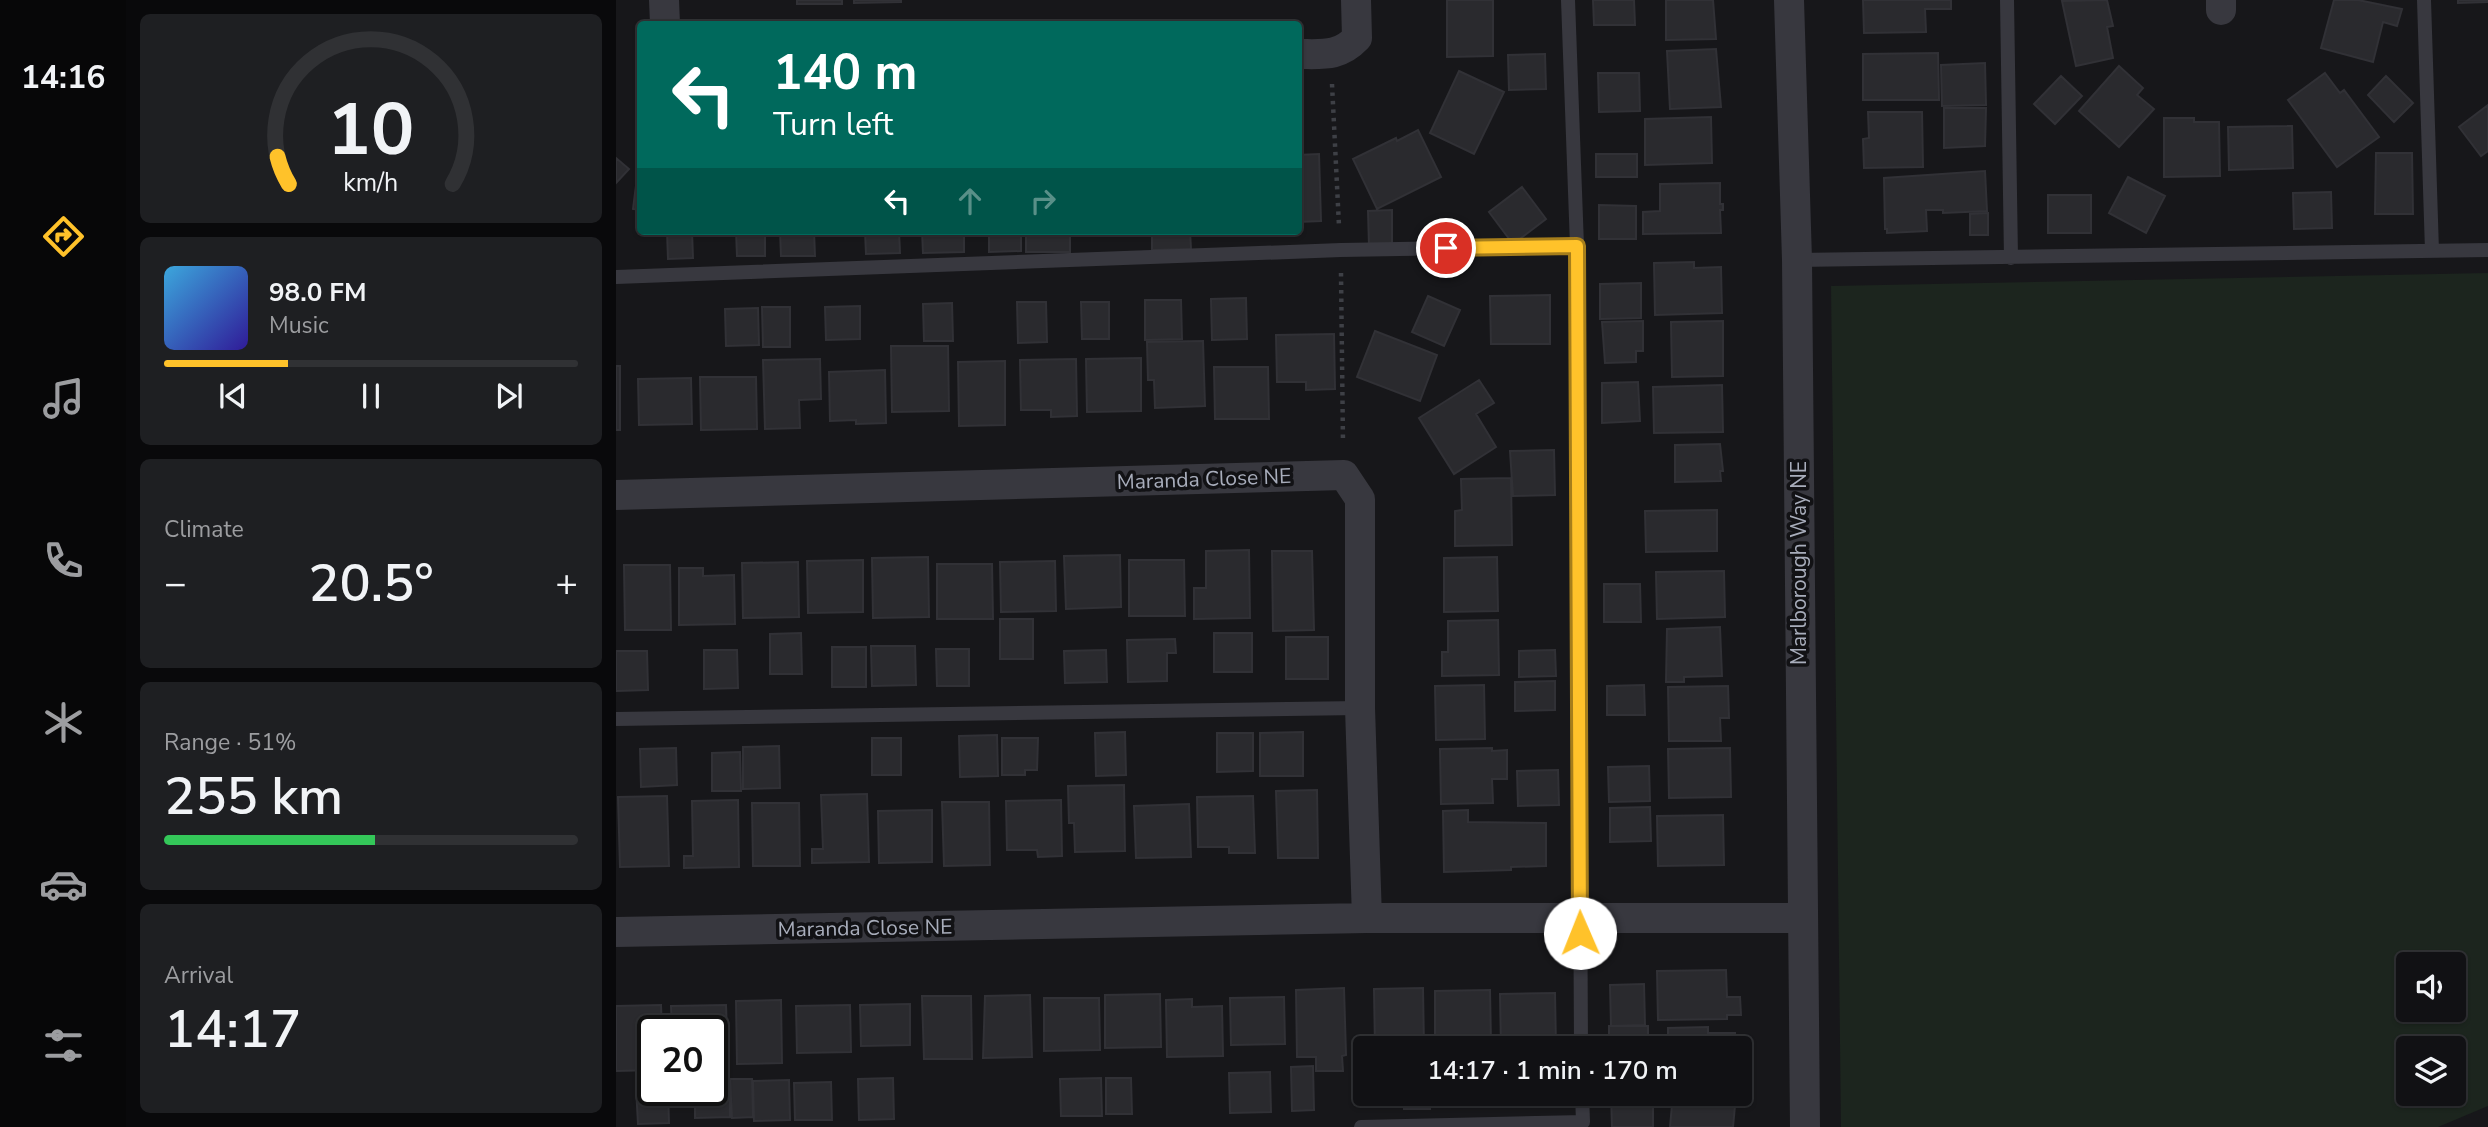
<!DOCTYPE html>
<meta charset="utf-8">
<style>
:root{--surface:#111114;--page:#1e1f22;--text:#f1f3f6;--muted:#9c9da0;--line:#303134;--accent:#ffc22a}
body{margin:0;font-family:"Nunito Sans",sans-serif;background:var(--page);color:var(--text);height:100vh;display:flex;flex-direction:column;font-size:26px;white-space:nowrap}
*{box-sizing:border-box;margin:0}
p{font-size:23px;color:var(--muted)}
.icon{flex:none;width:38px;height:38px;fill:none;stroke:currentColor;stroke-width:2;stroke-linecap:round;stroke-linejoin:round}
.map{position:relative;flex:1;overflow:hidden}
.drawer{display:flex;flex-direction:column;gap:14px;padding:14px;background:#09090b;width:490px}
.drawer>*{flex:none}
.hud{position:absolute;left:21px;top:21px;width:665px;height:214px;border-radius:7px;box-shadow:0 2px 5px #0004,0 0 0 2px var(--line);background:#00695c;color:#fff;overflow:hidden}
.tools{position:absolute;left:1780px;top:952px;display:grid;gap:14px}
.tools a{display:grid;place-items:center;width:70px;height:70px;border-radius:7px;background:var(--surface);box-shadow:0 2px 5px #0004,0 0 0 2px var(--line);font-size:35px}
.speed{position:absolute;left:21px;top:1015px;display:flex;gap:14px;font-size:35px;font-weight:700;text-align:center}
.speed>*{display:grid;place-content:center;width:91px;height:91px;border-radius:50%;background:var(--surface);box-shadow:0 2px 5px #0004,0 0 0 2px var(--line);line-height:1}
.speed .limit{border:4px solid #111;border-radius:10px;background:#fff;color:#111}
.pin{position:absolute;display:grid;place-items:center;width:60px;height:60px;color:#fff;margin:-30px;border:4px solid #fff;border-radius:50%;box-shadow:0 2px 7px #0007}
.me{position:absolute;width:77px;margin:-38px;rotate:359deg;stroke-linejoin:round;filter:drop-shadow(0 0 5px #0008)}
.turn{display:flex;align-items:center;gap:24px;height:147px;padding:0 21px;font-size:32px}
.turn .icon{width:91px;height:91px;stroke-width:2.5}
.turn b{display:block;font-size:49px;line-height:60px}
.lanes{display:flex;align-items:center;height:66px;padding:0 21px;background:#0003;justify-content:center;gap:35px;direction:ltr}
.lanes .off{opacity:.35}
.big{font-size:52px;font-weight:600;line-height:1.1}
.drawer .card{flex:1;display:flex;flex-direction:column;justify-content:center;gap:10px;min-width:0;padding:0 24px;border-radius:10px;background:var(--page)}
.drawer .dial{align-items:center;gap:0}
.dial svg{height:182px;overflow:visible;fill:none;stroke:var(--line);stroke-width:7;stroke-linecap:round;text-anchor:middle}
.dial text{fill:var(--text);stroke:none}
.song{display:flex;align-items:center;gap:21px}
.cover{width:84px;height:84px;border-radius:10px;background:linear-gradient(135deg,hsl(200 70% 55%),hsl(250 70% 35%))}
.played{height:7px;border-radius:4px;background:linear-gradient(90deg,var(--accent) 30%,var(--line) 30%)}
.keys{display:flex;justify-content:space-around;direction:ltr}
.heat{display:flex;justify-content:space-between;align-items:center;font-size:38px;direction:ltr}
.charge{height:10px;border-radius:5px;background:linear-gradient(90deg,#34c759 51%,var(--line) 0)}
.trip{position:absolute;left:737px;top:1036px;width:399px;height:70px;border-radius:7px;background:var(--surface);box-shadow:0 2px 5px #0004,0 0 0 2px var(--line);font-weight:600;line-height:70px;text-align:center}
main{display:flex;flex:1;min-height:0}
.tab-bar{display:flex;flex-direction:column;width:126px;justify-content:space-around;align-items:center;background:#070708;color:var(--muted)}
.tab-bar .icon{width:49px;height:49px}
.tab-bar .selected{color:var(--accent)}
.tab-bar b{font-size:32px;color:var(--text)}
.map>svg:first-child{display:block}
.green{fill:#1c251e;fill-rule:evenodd}
.building{fill:#2a2a2e;stroke:#313136;stroke-width:2}
.lines{fill:none;stroke-linecap:round;stroke-linejoin:round}
.path{stroke:#3e4046;stroke-width:4.5;stroke-dasharray:3.5 5;stroke-linecap:butt}
.service{stroke:#38383f;stroke-width:14}
.minor{stroke:#38383f;stroke-width:30}
.route-casing{stroke:#a67e1b;stroke-width:18}
.route{stroke:#ffc22a;stroke-width:12}
.labels{text-anchor:middle;dominant-baseline:central;stroke-width:7;stroke-linejoin:round;paint-order:stroke}
.street-label{font-size:21px;fill:#a8adbb;stroke:#121215}
</style>
<main>
<nav class="tab-bar">
<b>14:16</b>
<svg class="icon selected" aria-label="directions" viewBox="0 0 24 24"><path d="M12 3l9 9-9 9-9-9zM9 14v-3h6M13 9l2 2-2 2"/></svg>
<svg class="icon" aria-label="music" viewBox="0 0 24 24"><path d="M9 18V5l10-2v13"/><circle cx="6" cy="18" r="3"/><circle cx="16" cy="16" r="3"/></svg>
<svg class="icon" aria-label="phone" viewBox="0 0 24 24"><path d="M5 4h4l2 5-3 2q2 4 5 5l2-3 5 2v4C11 20 4 13 5 4z"/></svg>
<svg class="icon" aria-label="climate" viewBox="0 0 24 24"><path d="M12 3v18M4 7l16 10M4 17L20 7"/></svg>
<svg class="icon" aria-label="car" viewBox="0 0 24 24"><path d="M5 17H2v-5l4-1 3-4h7l3 4 3 1v5h-3M9 17h6M6 11h13"/><circle cx="7" cy="17" r="2"/><circle cx="17" cy="17" r="2"/></svg>
<svg class="icon" aria-label="filters" viewBox="0 0 24 24"><path d="M4 7h16M4 17h16"/><circle cx="9" cy="7" r="2"/><circle cx="15" cy="17" r="2"/></svg>
</nav>
<section class="drawer">
<div class="card dial"><svg viewBox="0 0 100 80">
<path d="M14 69A42 42 0 1 1 86 69"/>
<path d="M14 69A42 42 0 0 1 9 57" stroke="#ffc22a"/>
<text x="50" y="56" font-size="32" font-weight="700">10</text>
<text x="50" y="72" font-size="11">km/h</text>
</svg></div>
<div class="card">
<div class="song"><i class="cover"></i><div><b>98.0 FM</b><p>Music</p></div></div>
<div class="played"></div>
<div class="keys"><svg class="icon" aria-label="previous" viewBox="0 0 24 24"><path d="M18 5L8 12l10 7zM5 5v14"/></svg><svg class="icon" aria-label="pause" viewBox="0 0 24 24"><path d="M8 5v14M16 5v14"/></svg><svg class="icon" aria-label="next" viewBox="0 0 24 24"><path d="M6 5l10 7-10 7zM19 5v14"/></svg></div>
</div>
<div class="card"><p>Climate</p>
<div class="heat"><a>−</a><b class="big">20.5°</b><a>+</a></div>
</div>
<div class="card"><p>Range · 51%</p><b class="big">255 km</b><div class="charge"></div></div>
<div class="card"><p>Arrival</p><b class="big">14:17</b></div>
</section>
<div class="map">
<svg width="1872" height="1127" viewBox="0 0 1872 1127">
<rect width="100%" height="100%" fill="#17171a"/>
<path class="green" d="M1872,273V1106L1822,1127H1225L1215,286ZM1792,964H1838V1010H1792ZM1792,1048H1838V1094H1792Z"/>
<path class="building" d="M181,0H226V4H181Z
M238,0H285V2L238,3Z
M831,0H877V56L831,57Z
M977,0H1018L1019,25H978Z
M1050,0H1097L1100,39L1050,40Z
M1247,0H1335V9H1309L1310,32L1248,33Z
M1491,0L1497,26L1491,27L1497,58L1460,66L1446,1Z
M1718,0H1742L1786,9L1781,26L1767,22L1757,62L1705,48Z
M1842,0H1872V2L1842,3Z
M1100,49L1105,107L1054,109L1051,51Z
M1322,53L1323,100H1247V54Z
M929,54L930,89L893,90L892,55Z
M1369,63L1370,105L1326,106L1325,65Z
M1503,66L1527,88L1521,95L1538,109L1503,147L1463,111Z
M843,71L888,92L858,154L814,133Z
M982,73H1023L1024,111L983,112Z
M1709,73L1724,93L1728,90L1763,137L1721,167L1672,100Z
M1445,76L1466,96L1439,124L1418,104Z
M1770,76L1797,103L1778,122L1752,95Z
M1872,105V151L1865,156L1843,127Z
M1328,108H1370L1369,146L1328,148Z
M1252,112H1306L1307,167L1248,168L1247,139L1253,138Z
M1095,117L1096,163L1029,165V119Z
M1548,118H1578V122H1603L1604,176L1548,177Z
M1676,126L1677,168L1613,170L1612,127Z
M802,130L825,177L761,209L737,159L780,138L781,141Z
M1760,153H1796L1797,214H1759Z
M703,154L705,221L682,222V155Z
M980,154H1021V177H980Z
M0,158L13,169L0,183Z
M23,162H24V210L17,209Z
M1369,171L1371,211L1327,213V210H1310L1311,231L1271,233V229H1269L1268,178Z
M1512,177L1549,196L1530,233L1493,213Z
M1104,183V204H1107V210H1104L1105,233L1027,234V212L1044,211V184Z
M906,187L930,219L897,244L873,212Z
M1715,192L1716,228L1678,229L1677,193Z
M1432,195H1475V233H1432Z
M983,205L1020,206V239H983Z
M776,210V245L753,246L752,211Z
M1372,213V235H1354V214Z
M51,231H76L77,258L52,259Z
M120,231H149V256H121Z
M164,231H198L199,256H165Z
M249,231H283L284,253L250,254Z
M306,231H348V252L307,253Z
M373,231H405V251L373,252Z
M410,231H454V252H410Z
M536,231H574L575,249L536,250Z
M1078,262V268L1105,267L1106,313L1039,315L1038,263Z
M1025,283V318L984,319V284Z
M934,295V344H875L874,296Z
M812,296L844,310L828,346L796,332Z
M630,298L631,339L596,340L595,299Z
M529,300H565L566,339L529,340Z
M401,302H430L431,342L402,343Z
M465,302H493V339H466Z
M336,303L337,341H308L307,304Z
M244,306V339L210,340L209,307Z
M146,307H174V347H147Z
M142,308L143,345L110,346L109,309Z
M1027,321V351H1020V362L989,363L986,322Z
M1107,321V376L1056,377L1055,322Z
M759,331L821,355L804,401L741,377Z
M718,334L719,389L690,390V382H661L660,335Z
M587,341L589,406L539,408L538,380H532L531,342Z
M275,346H332L333,411L276,412Z
M525,358V411L471,412L470,359Z
M204,359L205,399L183,400L184,428L149,429L147,360Z
M460,359L461,416L435,417V410H405L404,360Z
M389,361V425L343,426L342,362Z
M0,366H4V430H0Z
M598,367H652L653,419H599Z
M269,370L270,423L240,424V420L214,421L213,372Z
M84,377H140L141,429L85,430Z
M75,378L76,424L23,425L22,379Z
M863,380L878,403L860,414L880,447L838,474L803,418Z
M1022,382L1024,421L986,423V383Z
M1106,385L1107,432L1038,433L1037,387Z
M1104,444L1107,471H1104L1105,481L1059,482V445Z
M938,450L939,495L897,496L894,451Z
M895,478L896,545L839,546V511L846,510L845,479Z
M1101,510V551L1030,552L1029,511Z
M633,550L634,618L578,619V588H590V551Z
M656,551H696L698,630L657,631Z
M504,555L505,607L450,609L448,556Z
M312,557L313,617L257,618L256,558Z
M881,557L882,611L828,612V558Z
M247,560V612L192,613L191,561Z
M513,560H568L569,616H513Z
M439,561L440,611L385,612L384,562Z
M182,562L183,617L127,618L126,563Z
M321,564H376L377,619H321Z
M8,565H54L55,630H9Z
M63,568H87V576L118,575L119,624L63,625Z
M1108,571L1109,617L1041,619L1040,572Z
M988,584H1024L1025,622H988Z
M384,619H417V659H384Z
M882,620L883,675L826,676V652H832V621Z
M1104,627L1106,676L1068,677V682H1050L1051,629Z
M185,633L186,674H154V634Z
M598,633H636V672H598Z
M670,637H712V679H670Z
M559,639L560,653H551V681L512,682L511,640Z
M255,646H299L300,685L256,686Z
M216,647H250V687H216Z
M320,649H353V686H321Z
M88,650H121L122,688L88,689Z
M490,650L491,682L449,683L448,651Z
M939,650L940,676L903,677V651Z
M0,651H31L32,690L0,691Z
M939,681V710L899,711V682Z
M868,685L869,739L820,740L819,686Z
M1028,685L1029,715H991V686Z
M1112,686L1113,718H1104L1105,741H1053L1052,687Z
M509,732L510,775L480,776L479,733Z
M687,732V776H644V733Z
M601,733H637V771L601,772Z
M381,735L382,776L344,777L343,736Z
M256,738H285V775H256Z
M386,738H422L421,770H409V775H386Z
M163,746L164,788L127,789V747Z
M60,748L61,785L25,787L24,749Z
M876,748V751L891,750V779H876L877,803L825,804L824,749Z
M1114,748L1115,797L1053,798L1052,749Z
M124,752L125,791H96V753Z
M1033,766L1034,801L993,802L992,767Z
M942,770L943,805L902,806L901,771Z
M508,785L509,851L459,852L458,823H453L452,786Z
M701,790L702,858H662L660,791Z
M251,794L253,862L196,863V849H207L205,795Z
M51,796L53,866L4,867L2,797Z
M637,796L639,853H613V847H582L581,797Z
M122,800L123,867L68,868V856H77L76,801Z
M445,800L446,856L422,857L421,850H391L390,801Z
M326,802H373L374,865L328,866Z
M136,803H183L184,866H137Z
M573,804L575,857L520,858L518,806Z
M1034,807L1035,841L994,842V808Z
M316,810V862L263,863L262,811Z
M852,810V822L930,823V866L895,867V870L828,872L827,811Z
M1107,815L1108,865L1042,866L1041,816Z
M1110,970L1111,997H1124L1125,1015H1111V1019L1042,1020L1041,971Z
M1028,984L1029,1025L995,1026L994,985Z
M728,988L730,1055L726,1056L727,1071H700V1057H681L680,990Z
M807,988L808,1048H759L758,989Z
M874,990L875,1043L819,1044V991Z
M939,993L940,1048H885L884,994Z
M544,994L545,1047L489,1048V995Z
M414,995L416,1057L367,1058L369,996Z
M306,996H355L356,1059H308Z
M668,997L669,1044L615,1045L614,998Z
M428,998H483L484,1050L428,1051Z
M576,999V1007L606,1006L607,1056L551,1057L550,1000Z
M165,1000L166,1063L121,1064L120,1001Z
M294,1004V1045L245,1046L244,1005Z
M45,1005L46,1031H37V1070L0,1071V1006Z
M110,1005L112,1056L96,1057V1031H56L55,1006Z
M234,1005L235,1052L181,1053L180,1006Z
M993,1026H1032V1048H993Z
M1092,1027V1033H1119V1048H1052V1028Z
M697,1066L698,1110L676,1111L675,1067Z
M654,1072L655,1112L614,1113L613,1073Z
M277,1078L278,1119L243,1120L242,1079Z
M485,1078L486,1116H445L444,1079Z
M490,1078H515L516,1114H490Z
M114,1079H136L137,1117L116,1118Z
M173,1080L174,1120L138,1121L137,1081Z
M96,1081H114V1117L79,1118V1090H96Z
M215,1082L216,1120H179L178,1083Z
M20,1087H37V1090H52L53,1123L22,1124Z
M788,1094H814V1109H788Z
M995,1094H1037V1127H996Z
M1057,1094L1120,1095L1117,1127H1054Z"/>
<g class="lines">
<path class="path" d="M716,84L723,226
M725,273L727,443"/>
<path class="service" d="M1391,0L1395,258
M1808,0L1816,251
M961,246L965,1048
M1181,260L1872,250
M0,277L725,250L961,246L952,0
M0,719L744,708
M745,1127L967,1122L966,1094"/>
<path class="minor" d="M48,0L49,24
M1173,0L1181,260L1189,1127
M1605,0V10
M682,54C707,54 723,57 741,38L740,0
M0,495L728,475L744,499V708L751,918
M0,932L751,918H1186"/>
</g>
<g class="lines">
<g class="route-casing">
<path id="route" d="M830,248L961,246L964,933"/>
</g>
<use href="#route" class="route"/>
</g>
<g class="labels">
<g class="street-label">
<text transform="translate(588 479) rotate(-2)">Maranda Close NE</text>
<text transform="translate(1183 563) rotate(-90)">Marlborough Way NE</text>
<text transform="translate(249 928) rotate(-1)">Maranda Close NE</text>
</g>
</g>
</svg>
<div class="tools">
<a><svg class="icon" aria-label="sound" viewBox="0 0 24 24"><path d="M4 9h4l5-4v14l-5-4H4zM17 9q2 3 0 6"/></svg></a>
<a><svg class="icon" aria-label="layers" viewBox="0 0 24 24"><path d="M12 4l9 5-9 5-9-5zM3 14l9 5 9-5"/></svg></a>
</div>
<div class="speed"><div class="limit">20</div></div>
<div class="pin" style="left:830px;top:248px;background:#d93025"><svg class="icon" aria-label="arrive" viewBox="0 0 24 24"><path d="M6 21V4h12l-3 4 3 4H6"/></svg></div>
<svg class="me" style="left:964px;top:933px" viewBox="-20 -20 40 40"><circle r="19" fill="#fff"/><path d="M0-13L10 11 0 6-10 11z" fill="#ffc22a"/></svg>
<div class="trip">14:17 · 1 min · 170 m</div>
<div class="hud">
<div class="turn"><svg class="icon" aria-label="left" viewBox="0 0 24 24"><path d="M17 20v-9H6M10 6l-5 5 5 5"/></svg><div><b>140 m</b>Turn left</div></div>
<div class="lanes"><svg class="icon" aria-label="left" viewBox="0 0 24 24"><path d="M17 20v-9H6M10 6l-5 5 5 5"/></svg><svg class="icon off" aria-label="ahead" viewBox="0 0 24 24"><path d="M12 20V5M6 11l6-6 6 6"/></svg><svg class="icon off" aria-label="right" viewBox="0 0 24 24"><path d="M7 20v-9h11M14 6l5 5-5 5"/></svg></div>
</div>
</div>
</main>
